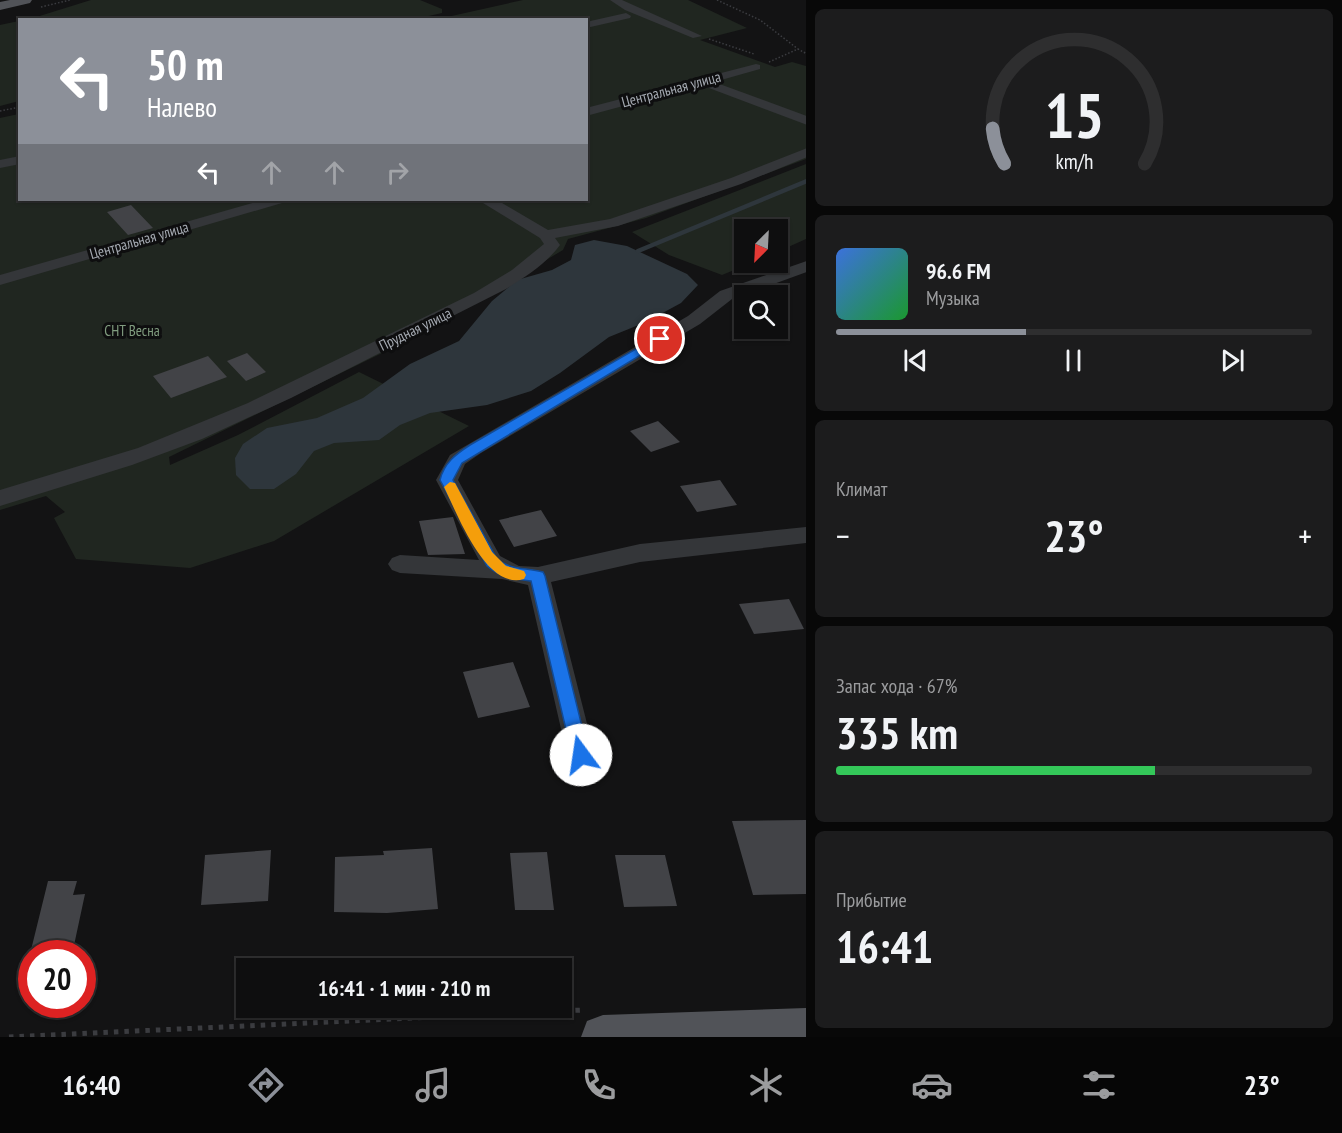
<!DOCTYPE html>
<html lang="ru">
<meta charset="utf-8">
<style>
:root{--surface:#0e0e0f;--page:#1c1c1d;--text:#f1f3f6;--muted:#9b9c9e;--line:#2e2e2f;--accent:#8c9099}
body{margin:0;font-family:"PT Sans Narrow",sans-serif;background:var(--page);color:var(--text);height:100vh;display:flex;flex-direction:column;font-size:22px;white-space:nowrap}
*{box-sizing:border-box;margin:0}
p{font-size:20px;color:var(--muted)}
.icon{flex:none;width:33px;height:33px;fill:none;stroke:currentColor;stroke-width:2;stroke-linecap:round;stroke-linejoin:round}
.map{position:relative;flex:1;overflow:hidden}
.drawer{display:flex;flex-direction:column;gap:9px;padding:9px;background:#080808;width:536px}
.drawer>*{flex:none}
.top-card{position:absolute;left:18px;top:18px;width:570px;height:183px;border-radius:0px;box-shadow:0 2px 4px #0004,0 0 0 2px var(--line);background:#8c9099;color:#fff;overflow:hidden}
.needle{width:39px;rotate:204deg}
.controls{position:absolute;left:734px;top:219px;display:grid;gap:12px}
.controls a{display:grid;place-items:center;width:54px;height:54px;border-radius:0px;background:var(--surface);box-shadow:0 2px 4px #0004,0 0 0 2px var(--line);font-size:30px}
.speed{position:absolute;left:18px;top:940px;display:flex;gap:12px;font-size:30px;font-weight:700;text-align:center}
.speed>*{display:grid;place-content:center;width:78px;height:78px;border-radius:50%;background:var(--surface);box-shadow:0 2px 4px #0004,0 0 0 2px var(--line);line-height:1}
.speed .limit{border:9px solid #d22;background:#fff;color:#111}
.pin{position:absolute;display:grid;place-items:center;width:51px;height:51px;color:#fff;margin:-26px;border:3px solid #fff;border-radius:50%;box-shadow:0 2px 6px #0007}
.me{position:absolute;width:66px;margin:-33px;rotate:346deg;stroke-linejoin:round;filter:drop-shadow(0 0 4px #0008)}
.turn{display:flex;align-items:center;gap:21px;height:126px;padding:0 30px;font-size:27px}
.turn .icon{width:78px;height:78px;stroke-width:2.5}
.turn b{display:block;font-size:42px;line-height:51px}
.lanes{display:flex;align-items:center;height:57px;padding:0 30px;background:#0003;justify-content:center;gap:30px;direction:ltr}
.lanes .off{opacity:.35}
.big{font-size:45px;font-weight:700;line-height:1.1}
.drawer .widget{flex:1;display:flex;flex-direction:column;justify-content:center;gap:9px;min-width:0;padding:0 21px;border-radius:9px;background:var(--page)}
.drawer .dial{align-items:center;gap:0}
.dial svg{height:156px;overflow:visible;fill:none;stroke:var(--line);stroke-width:7;stroke-linecap:round;text-anchor:middle}
.dial text{fill:var(--text);stroke:none}
.song{display:flex;align-items:center;gap:18px}
.cover{width:72px;height:72px;border-radius:9px;background:linear-gradient(135deg,hsl(220 70% 55%),hsl(130 70% 35%))}
.played{height:6px;border-radius:3px;background:linear-gradient(90deg,var(--accent) 40%,var(--line) 40%)}
.keys{display:flex;justify-content:space-around;direction:ltr}
.heat{display:flex;justify-content:space-between;align-items:center;font-size:33px;direction:ltr}
.charge{height:9px;border-radius:4px;background:linear-gradient(90deg,#34c759 67%,var(--line) 0)}
.trip{position:absolute;left:236px;top:958px;width:336px;height:60px;border-radius:0px;background:var(--surface);box-shadow:0 2px 4px #0004,0 0 0 2px var(--line);font-weight:700;line-height:60px;text-align:center}
.tab-bar{display:flex;height:96px;justify-content:space-around;align-items:center;background:#060606;color:var(--muted)}
.tab-bar .icon{width:42px;height:42px}
.tab-bar .current{color:var(--accent)}
.tab-bar b{font-size:27px;color:var(--text)}
main{display:flex;flex:1;min-height:0}
.map>svg:first-child{display:block}
.green{fill:#202620}
.water{fill:#2e363c}
.lines{fill:none;stroke-linecap:round;stroke-linejoin:round}
.stream{stroke:#2e363c;stroke-width:4.5}
.building{fill:#424347}
.path-far1{stroke:#3b3c40;stroke-width:1.5;stroke-dasharray:1.5 2;stroke-linecap:butt}
.path{stroke:#3b3c40;stroke-width:5;stroke-dasharray:4.5 6;stroke-linecap:butt}
.minor{fill:#343639;fill-rule:evenodd}
.major{fill:#515358;fill-rule:evenodd}
.route{fill:#1a73e8;stroke:#114b97;stroke-width:1.5}
.slow{fill:#f59e0b}
.labels{text-anchor:middle;dominant-baseline:central;stroke-width:6;stroke-linejoin:round;paint-order:stroke}
.far-street-label{font-size:15px;fill:#a6abb3;stroke:#0e0e0f}
.far-park-label{font-size:15px;fill:#809c7f;stroke:#0e0e0f}
</style>
<main>
<div class="map">
<svg width="807" height="1037" viewBox="0 0 807 1037">
<rect width="100%" height="100%" fill="#131314"/>
<path class="green" d="M91,0H420L442,9V13L411,20L30,19Z
M523,0H688L747,28L700,40L775,67L792,62L806,66V159L646,218L568,239L563,250L421,334L169,457L170,465L238,435L359,372L469,426L274,541L190,568L76,559L54,518L65,512L46,496L0,510V118L19,114L20,200H586V20L438,19Z
M19,21V101L0,106V25Z
M806,164V239L777,252V230H744V262L751,263L722,275L669,255L632,232Z"/>
<path class="water" d="M594,240L627,246L687,274L698,285L681,303L646,322L609,337L560,373L531,391L487,405L430,413L400,425L379,440L334,443L314,451L296,474L274,489H250L236,475L235,458L243,444L267,428L317,418L363,398L410,364L459,341L492,301L517,280L552,270L571,260L575,245Z"/>
<g class="lines">
<path class="stream" d="M638,251L807,181"/>
</g>
<path class="building" d="M131,205L153,228L128,235L107,212Z
M247,353L266,372L246,381L227,361Z
M208,356L227,377L171,398L153,376Z
M658,421L680,442L651,452L630,431Z
M720,480L737,505L697,512L680,486Z
M541,510L557,536L514,547L499,520Z
M453,517L465,554L428,555L419,521Z
M789,599L804,629L754,634L739,604Z
M513,662L530,707L478,718L463,672Z
M807,820V894L753,895L732,821Z
M432,848L438,909L387,913L334,912L335,857L384,855L383,851Z
M271,850L268,901L201,905L205,855Z
M547,852L554,910H515L510,853Z
M615,855H665L677,906L624,907Z
M48,881H77L73,895L85,894L73,950H31Z"/>
<g class="lines">
<path class="path-far1" d="M717,0L760,20L798,49
M41,7L70,0
M709,39L754,54
M769,62L798,49L807,54
M0,111L20,107"/>
<path class="path" d="M9,1037L583,1010"/>
<path class="minor" d="M610,0H622L702,36L693,38L625,10Z
M626,13L631,16L630,18L586,28V22Z
M756,64L760,65V69L714,82L807,116V125L701,85L586,116V108Z
M807,148V157L741,184L618,226L555,238L560,245C546,264 525,277 506,289L291,398L202,439L132,465L0,506V490L138,448L248,403L474,293L512,270L544,244L540,238L483,203L481,200H497L548,230L610,219L731,178Z
M20,156V164L0,168V160Z
M263,200H284L282,203L0,285V275Z
M807,261V272L732,299L700,324L481,453L465,464L458,480L500,556L519,566L538,567L640,544L807,527V543L640,562L551,582L595,755L591,764L581,768L571,764L567,755L528,585L502,579L400,573L392,570L388,564L392,558L400,555L479,560L436,480L450,455L688,316L720,291Z"/>
<path class="major" d="M10,0H32L30,3L0,10V2Z
M807,1008V1037H581L587,1021L603,1015Z"/>
</g>
<path class="route" d="M660,335L664,336V341L462,463L453,480L497,559C512,571 526,567 543,572L545,576L589,755L587,760L581,763L575,760L572,755L531,581C514,579 501,578 487,566L440,480C444,463 456,454 470,445Z"/>
<path class="slow" d="M450,482L455,483L492,552L506,566L524,571L526,575L524,579C486,591 457,513 444,487Z"/>
<g class="labels">
<g class="far-street-label">
<text transform="translate(671 89) rotate(-15)">Центральная улица</text>
<text transform="translate(139 240) rotate(-16)">Центральная улица</text>
<text transform="translate(415 329) rotate(-26)">Прудная улица</text>
</g>
<g class="far-park-label">
<text x="132" y="330">СНТ Весна</text>
</g>
</g>
</svg>
<div class="controls">
<a><svg class="needle" viewBox="-14 -14 28 28"><path d="M0-13l5 13h-10z" fill="#e53935"/><path d="M0 13l5-13h-10z" fill="#9b9c9e"/></svg></a>
<a><svg class="icon" aria-label="search" viewBox="0 0 24 24"><circle cx="10" cy="10" r="6"/><path d="M15 15l6 6"/></svg></a>
</div>
<div class="speed"><div class="limit">20</div></div>
<div class="pin" style="left:660px;top:339px;background:#d93025"><svg class="icon" aria-label="arrive" viewBox="0 0 24 24"><path d="M6 21V4h12l-3 4 3 4H6"/></svg></div>
<svg class="me" style="left:581px;top:755px" viewBox="-20 -20 40 40"><circle r="19" fill="#fff"/><path d="M0-13L10 11 0 6-10 11z" fill="#1a73e8"/></svg>
<div class="trip">16:41 · 1 мин · 210 m</div>
<div class="top-card">
<div class="turn"><svg class="icon" aria-label="left" viewBox="0 0 24 24"><path d="M17 20v-9H6M10 6l-5 5 5 5"/></svg><div><b>50 m</b>Налево</div></div>
<div class="lanes"><svg class="icon" aria-label="left" viewBox="0 0 24 24"><path d="M17 20v-9H6M10 6l-5 5 5 5"/></svg><svg class="icon off" aria-label="ahead" viewBox="0 0 24 24"><path d="M12 20V5M6 11l6-6 6 6"/></svg><svg class="icon off" aria-label="ahead" viewBox="0 0 24 24"><path d="M12 20V5M6 11l6-6 6 6"/></svg><svg class="icon off" aria-label="right" viewBox="0 0 24 24"><path d="M7 20v-9h11M14 6l5 5-5 5"/></svg></div>
</div>
</div>
<section class="drawer">
<div class="widget dial"><svg viewBox="0 0 100 80">
<path d="M14 69A42 42 0 1 1 86 69"/>
<path d="M14 69A42 42 0 0 1 8 51" stroke="#8c9099"/>
<text x="50" y="56" font-size="32" font-weight="700">15</text>
<text x="50" y="72" font-size="11">km/h</text>
</svg></div>
<div class="widget">
<div class="song"><i class="cover"></i><div><b>96.6 FM</b><p>Музыка</p></div></div>
<div class="played"></div>
<div class="keys"><svg class="icon" aria-label="previous" viewBox="0 0 24 24"><path d="M18 5L8 12l10 7zM5 5v14"/></svg><svg class="icon" aria-label="pause" viewBox="0 0 24 24"><path d="M8 5v14M16 5v14"/></svg><svg class="icon" aria-label="next" viewBox="0 0 24 24"><path d="M6 5l10 7-10 7zM19 5v14"/></svg></div>
</div>
<div class="widget"><p>Климат</p>
<div class="heat"><a>−</a><b class="big">23°</b><a>+</a></div>
</div>
<div class="widget"><p>Запас хода · 67%</p><b class="big">335 km</b><div class="charge"></div></div>
<div class="widget"><p>Прибытие</p><b class="big">16:41</b></div>
</section>
</main>
<nav class="tab-bar">
<b>16:40</b>
<svg class="icon current" aria-label="directions" viewBox="0 0 24 24"><path d="M12 3l9 9-9 9-9-9zM9 14v-3h6M13 9l2 2-2 2"/></svg>
<svg class="icon" aria-label="music" viewBox="0 0 24 24"><path d="M9 18V5l10-2v13"/><circle cx="6" cy="18" r="3"/><circle cx="16" cy="16" r="3"/></svg>
<svg class="icon" aria-label="phone" viewBox="0 0 24 24"><path d="M5 4h4l2 5-3 2q2 4 5 5l2-3 5 2v4C11 20 4 13 5 4z"/></svg>
<svg class="icon" aria-label="climate" viewBox="0 0 24 24"><path d="M12 3v18M4 7l16 10M4 17L20 7"/></svg>
<svg class="icon" aria-label="car" viewBox="0 0 24 24"><path d="M5 17H2v-5l4-1 3-4h7l3 4 3 1v5h-3M9 17h6M6 11h13"/><circle cx="7" cy="17" r="2"/><circle cx="17" cy="17" r="2"/></svg>
<svg class="icon" aria-label="filters" viewBox="0 0 24 24"><path d="M4 7h16M4 17h16"/><circle cx="9" cy="7" r="2"/><circle cx="15" cy="17" r="2"/></svg>
<b>23°</b>
</nav>
